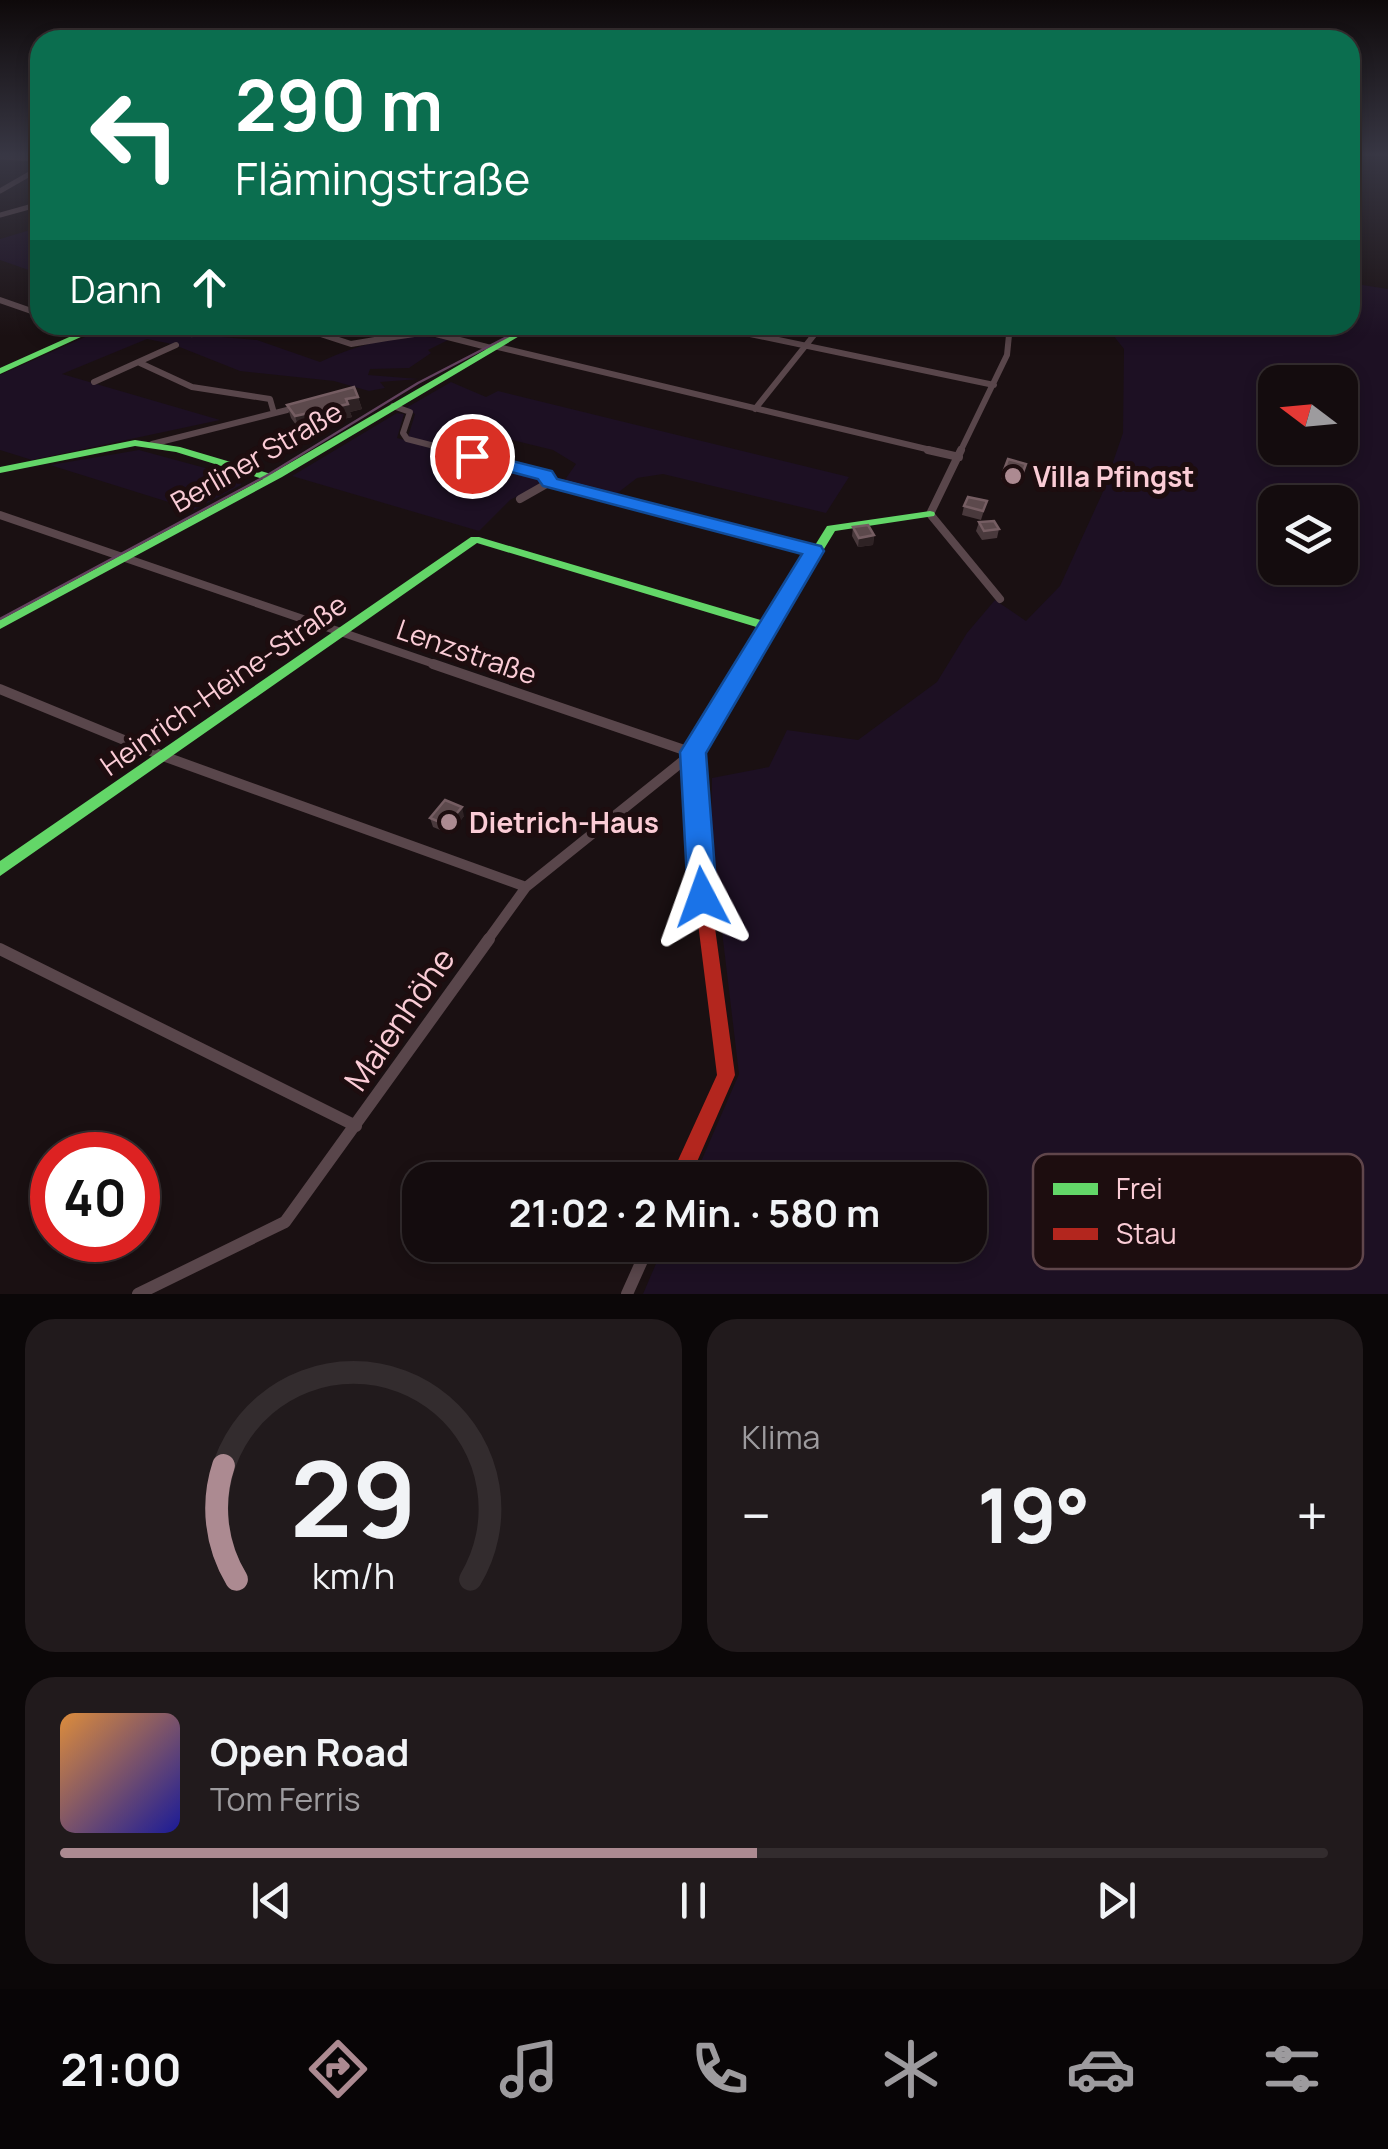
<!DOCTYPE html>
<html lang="de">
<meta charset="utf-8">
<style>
:root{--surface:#140c0e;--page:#211a1c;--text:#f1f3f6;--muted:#9d9b9e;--line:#332c2e;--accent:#ac8a91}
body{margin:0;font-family:Manrope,sans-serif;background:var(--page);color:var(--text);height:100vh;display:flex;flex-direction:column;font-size:38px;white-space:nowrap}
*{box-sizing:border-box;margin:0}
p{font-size:32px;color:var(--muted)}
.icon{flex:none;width:55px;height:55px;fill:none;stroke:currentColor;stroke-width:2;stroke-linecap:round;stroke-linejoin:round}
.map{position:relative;height:1294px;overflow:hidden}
.drawer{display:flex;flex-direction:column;gap:25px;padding:25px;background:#0b0708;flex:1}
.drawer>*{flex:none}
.banner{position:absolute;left:30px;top:30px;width:1330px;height:305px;border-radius:30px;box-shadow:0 5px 15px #0003,0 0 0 2px var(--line);background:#0b6e4f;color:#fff;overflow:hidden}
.needle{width:65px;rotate:286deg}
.tools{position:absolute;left:1258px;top:365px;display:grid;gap:20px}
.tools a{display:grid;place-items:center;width:100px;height:100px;border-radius:20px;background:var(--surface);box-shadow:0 5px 15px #0003,0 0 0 2px var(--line);font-size:50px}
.speed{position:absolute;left:30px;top:1132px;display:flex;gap:20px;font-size:50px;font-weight:700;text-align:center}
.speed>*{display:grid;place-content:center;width:130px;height:130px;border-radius:50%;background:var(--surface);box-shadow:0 5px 15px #0003,0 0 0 2px var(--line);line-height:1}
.speed .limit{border:15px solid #d22;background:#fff;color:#111}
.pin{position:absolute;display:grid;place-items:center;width:85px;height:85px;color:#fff;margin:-42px;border:5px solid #fff;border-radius:50%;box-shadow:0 2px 10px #0007}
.me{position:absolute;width:110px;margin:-55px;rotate:356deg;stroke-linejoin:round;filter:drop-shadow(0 0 8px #0008)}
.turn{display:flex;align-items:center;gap:35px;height:210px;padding:0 40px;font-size:45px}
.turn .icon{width:130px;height:130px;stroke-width:2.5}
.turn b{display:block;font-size:70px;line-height:85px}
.then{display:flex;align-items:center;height:95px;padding:0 40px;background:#0003;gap:20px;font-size:38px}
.big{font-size:75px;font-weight:700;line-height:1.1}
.drawer .card{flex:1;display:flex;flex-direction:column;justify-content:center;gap:15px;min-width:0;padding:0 35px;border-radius:30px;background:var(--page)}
.drawer .dial{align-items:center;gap:0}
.dial svg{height:260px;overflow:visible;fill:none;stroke:var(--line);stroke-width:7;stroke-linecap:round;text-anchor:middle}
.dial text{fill:var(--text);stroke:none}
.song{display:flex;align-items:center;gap:30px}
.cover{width:120px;height:120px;border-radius:15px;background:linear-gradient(135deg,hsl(30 70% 55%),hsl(240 70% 35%))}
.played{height:10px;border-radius:5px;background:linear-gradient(90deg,var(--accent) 55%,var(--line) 55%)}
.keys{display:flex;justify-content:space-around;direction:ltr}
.heat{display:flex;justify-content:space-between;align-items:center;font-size:55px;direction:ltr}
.drawer .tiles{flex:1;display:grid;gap:25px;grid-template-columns:1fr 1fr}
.card:last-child{grid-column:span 2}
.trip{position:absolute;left:402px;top:1162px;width:585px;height:100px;border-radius:30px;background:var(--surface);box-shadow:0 5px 15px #0003,0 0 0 2px var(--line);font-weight:700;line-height:100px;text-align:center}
.tab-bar{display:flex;height:160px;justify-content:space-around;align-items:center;background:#080506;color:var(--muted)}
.tab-bar .icon{width:70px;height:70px}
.tab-bar .current{color:var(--accent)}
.tab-bar b{font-size:45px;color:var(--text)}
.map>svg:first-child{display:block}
.green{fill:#1d1023;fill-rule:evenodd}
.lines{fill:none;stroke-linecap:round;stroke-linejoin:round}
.street-far4{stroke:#59464b;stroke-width:5}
.street-far3{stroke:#59464b;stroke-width:6}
.street-far2{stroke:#59464b;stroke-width:8}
.street-far1{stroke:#59464b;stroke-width:10}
.street{stroke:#59464b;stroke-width:12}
.fast{fill:#63d668;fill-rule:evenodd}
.jam{fill:#b3261e;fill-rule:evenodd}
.tram{stroke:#62425e;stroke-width:2.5}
.wall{fill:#49393c}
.shaded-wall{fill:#2e2224}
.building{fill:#5c494c;stroke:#755d62;stroke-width:2.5}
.route{fill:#1a73e8;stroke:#114b97;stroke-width:2.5}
.poi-dot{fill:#ac8a91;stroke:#1d0d0f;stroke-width:4}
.labels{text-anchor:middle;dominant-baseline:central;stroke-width:10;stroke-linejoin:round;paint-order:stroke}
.street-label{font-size:28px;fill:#fbccd6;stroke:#1d0d0f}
.poi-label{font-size:28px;font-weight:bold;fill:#fbccd6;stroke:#1d0d0f;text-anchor:start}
.near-street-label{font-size:32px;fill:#fbccd6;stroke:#1d0d0f}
.key{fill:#1d0d0f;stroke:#60464b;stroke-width:2.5}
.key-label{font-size:28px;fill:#fbccd6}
</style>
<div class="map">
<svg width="1388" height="1294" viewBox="0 0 1388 1294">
<rect width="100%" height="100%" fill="#1a1012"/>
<path class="green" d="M40,227V274L0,260V239Z
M1350,283L1388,289V1294H643L664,1245H970V1180H693L739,1074L711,839L712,778L769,767L787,730L858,740L937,682L967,633L995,600L1026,621L1060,586L1102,494L1123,433L1124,349L1105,325H1350ZM1275,382H1340V448H1275ZM1275,502H1340V568H1275Z
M112,325H170L189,334L257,340L320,362C359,344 405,330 448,340L428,350L431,353L409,368L370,369L368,375L419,379L380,382L385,388L369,391L334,381L240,371L172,344L147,339L62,374L220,420L32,460L0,450V375Z
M451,382L486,397L498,391L849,477L826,513L663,474L637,478L615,495L564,481L576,464L553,450L500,437L481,457L408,437L415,414L406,408Z
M397,413L404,414L397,438L539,476L545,482L510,500L479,531L292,476Z
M139,450L242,478L241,485L194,510L50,465Z"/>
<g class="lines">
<path class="street-far4" d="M0,157L40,159
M0,191L40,168
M0,215L40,204"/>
<path class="street-far3" d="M0,300L40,314
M71,325L89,331
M293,325L351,344L387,338
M380,325L387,338L428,332L491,348
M707,325L994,385
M192,334L205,325
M440,335L455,325
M494,346L939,452
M140,363L192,387L270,399L274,413
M94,382L176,345
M393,406L410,412L403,433L407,439L458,452
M755,409L822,325
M152,444L287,410
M960,452L1007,355L1010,325"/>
<path class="street-far2" d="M448,450L546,475L550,482
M928,450L959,457
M961,450L930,514L1000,599
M520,499L550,482L565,484L814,551
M0,515L440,666"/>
<path class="street-far1" d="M433,664L693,753
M0,689L163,756L526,887
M487,941L526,887L693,753"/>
<path class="street" d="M0,949L356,1126
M138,1294L285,1222L489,939
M627,1294L649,1245"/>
<path class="fast" d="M96,325H107L0,374V368Z
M528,325H538L282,477L0,629V620L263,479L176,452L135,446L0,473V467L135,440L180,447L271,474Z
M930,511L934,512L935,514L934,516L835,531L700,753L710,891L708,896L702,898L696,896L694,891L686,753L763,629L477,543L0,876V861L471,537H479L767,622L827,526Z"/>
<path class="jam" d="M702,884L708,886L710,891L735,1075L689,1180H669L717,1075L694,891L696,886Z"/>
<path class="tram" d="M0,619L266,476L418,383L530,325"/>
</g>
<path class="wall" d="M358,397L362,409L350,412L352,417L299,429L291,418L287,405Z
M1004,470L1024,473L1019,484L1001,479Z
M987,501L981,520L962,515L964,506Z
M979,522L999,529L997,538L982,540L976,531Z
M853,527L874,535L873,545L858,547L852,536Z
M464,816L450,834L433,827L430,818Z"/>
<path class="shaded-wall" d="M358,397L362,409L350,412L352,417L299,429L295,416Z
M874,535L873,545L858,547L859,538Z
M462,807L464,816L450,834L447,825Z"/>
<path class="building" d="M354,387L358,397L346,399L348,404L295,416L287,405Z
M1008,459L1026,464L1022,475L1004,470Z
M968,497L987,501L983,511L964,506Z
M994,521L999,529L984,531L979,522Z
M868,525L874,535L859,538L853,527Z
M445,800L462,807L447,825L430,818Z"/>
<linearGradient id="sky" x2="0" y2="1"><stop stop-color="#0e090a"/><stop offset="0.46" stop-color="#383744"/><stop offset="1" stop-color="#383744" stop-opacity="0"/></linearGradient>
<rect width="1388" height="336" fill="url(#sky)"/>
<path class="route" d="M472,451L552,471L557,479L821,546L824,551L706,753L717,897L713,906L702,910L692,906L688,897L680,752L802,554L543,486L538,479L466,460V452Z"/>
<g class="poi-dot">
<circle cx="1013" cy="476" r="10"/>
<circle cx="449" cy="822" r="10"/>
</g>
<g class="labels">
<g class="street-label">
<text transform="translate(256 456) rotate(-30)">Berliner Straße</text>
<text transform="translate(467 651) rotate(19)">Lenzstraße</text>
<text transform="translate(223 684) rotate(-35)">Heinrich-Heine-Straße</text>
</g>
<g class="poi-label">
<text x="1033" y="476">Villa Pfingst</text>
<text x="469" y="822">Dietrich-Haus</text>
</g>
<g class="near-street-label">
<text transform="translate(399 1019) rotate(-55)">Maienhöhe</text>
</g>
</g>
<rect x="1033" y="1154" width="330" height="115" rx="15" class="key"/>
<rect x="1053" y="1183" width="45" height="12" fill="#63d668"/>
<rect x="1053" y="1228" width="45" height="12" fill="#b3261e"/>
<g class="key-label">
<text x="1116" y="1199">Frei</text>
<text x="1116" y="1244">Stau</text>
</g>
</svg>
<div class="tools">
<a><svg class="needle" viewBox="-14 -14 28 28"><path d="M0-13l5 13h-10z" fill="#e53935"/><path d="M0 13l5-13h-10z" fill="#9d9b9e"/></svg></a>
<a><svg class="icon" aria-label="layers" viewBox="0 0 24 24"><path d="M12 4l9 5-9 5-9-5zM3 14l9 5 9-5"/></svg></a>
</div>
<div class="speed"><div class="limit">40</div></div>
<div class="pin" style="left:472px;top:456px;background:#d93025"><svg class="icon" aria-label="arrive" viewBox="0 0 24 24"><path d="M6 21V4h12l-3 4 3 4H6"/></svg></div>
<svg class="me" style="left:702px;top:897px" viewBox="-20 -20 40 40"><path d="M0-17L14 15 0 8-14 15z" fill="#1a73e8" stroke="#fff" stroke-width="4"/></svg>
<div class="trip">21:02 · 2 Min. · 580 m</div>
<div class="banner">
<div class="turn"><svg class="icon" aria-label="left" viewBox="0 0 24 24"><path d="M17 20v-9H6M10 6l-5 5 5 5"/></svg><div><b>290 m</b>Flämingstraße</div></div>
<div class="then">Dann<svg class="icon" aria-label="ahead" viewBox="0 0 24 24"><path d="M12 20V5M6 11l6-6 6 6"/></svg></div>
</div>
</div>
<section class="drawer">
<div class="tiles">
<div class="card dial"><svg viewBox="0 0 100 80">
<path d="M14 69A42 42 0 1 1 86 69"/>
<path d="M14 69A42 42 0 0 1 10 34" stroke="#ac8a91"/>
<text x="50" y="56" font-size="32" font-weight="700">29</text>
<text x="50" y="72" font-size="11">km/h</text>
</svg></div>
<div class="card"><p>Klima</p>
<div class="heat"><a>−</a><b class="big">19°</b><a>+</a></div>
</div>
<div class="card">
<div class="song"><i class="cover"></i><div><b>Open Road</b><p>Tom Ferris</p></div></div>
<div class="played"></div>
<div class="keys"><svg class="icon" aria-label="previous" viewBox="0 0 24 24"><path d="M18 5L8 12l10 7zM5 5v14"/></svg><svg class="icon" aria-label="pause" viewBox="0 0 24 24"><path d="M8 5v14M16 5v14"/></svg><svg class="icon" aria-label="next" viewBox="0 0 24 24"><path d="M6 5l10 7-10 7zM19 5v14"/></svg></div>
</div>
</div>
</section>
<nav class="tab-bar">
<b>21:00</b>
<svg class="icon current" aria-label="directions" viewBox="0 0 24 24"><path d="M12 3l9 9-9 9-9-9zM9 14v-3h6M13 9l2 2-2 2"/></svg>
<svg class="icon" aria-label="music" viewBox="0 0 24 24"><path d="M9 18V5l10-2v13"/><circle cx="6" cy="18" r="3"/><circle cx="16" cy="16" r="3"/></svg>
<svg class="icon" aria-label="phone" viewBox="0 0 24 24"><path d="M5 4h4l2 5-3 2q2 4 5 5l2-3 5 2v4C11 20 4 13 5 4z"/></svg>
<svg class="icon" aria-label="climate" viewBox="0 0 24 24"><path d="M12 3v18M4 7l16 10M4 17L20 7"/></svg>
<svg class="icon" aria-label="car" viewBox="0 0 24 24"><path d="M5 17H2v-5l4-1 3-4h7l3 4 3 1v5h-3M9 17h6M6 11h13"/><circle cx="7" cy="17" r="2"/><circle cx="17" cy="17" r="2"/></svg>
<svg class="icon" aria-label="filters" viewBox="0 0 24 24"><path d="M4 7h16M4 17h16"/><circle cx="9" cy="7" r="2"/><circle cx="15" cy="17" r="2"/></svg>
</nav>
